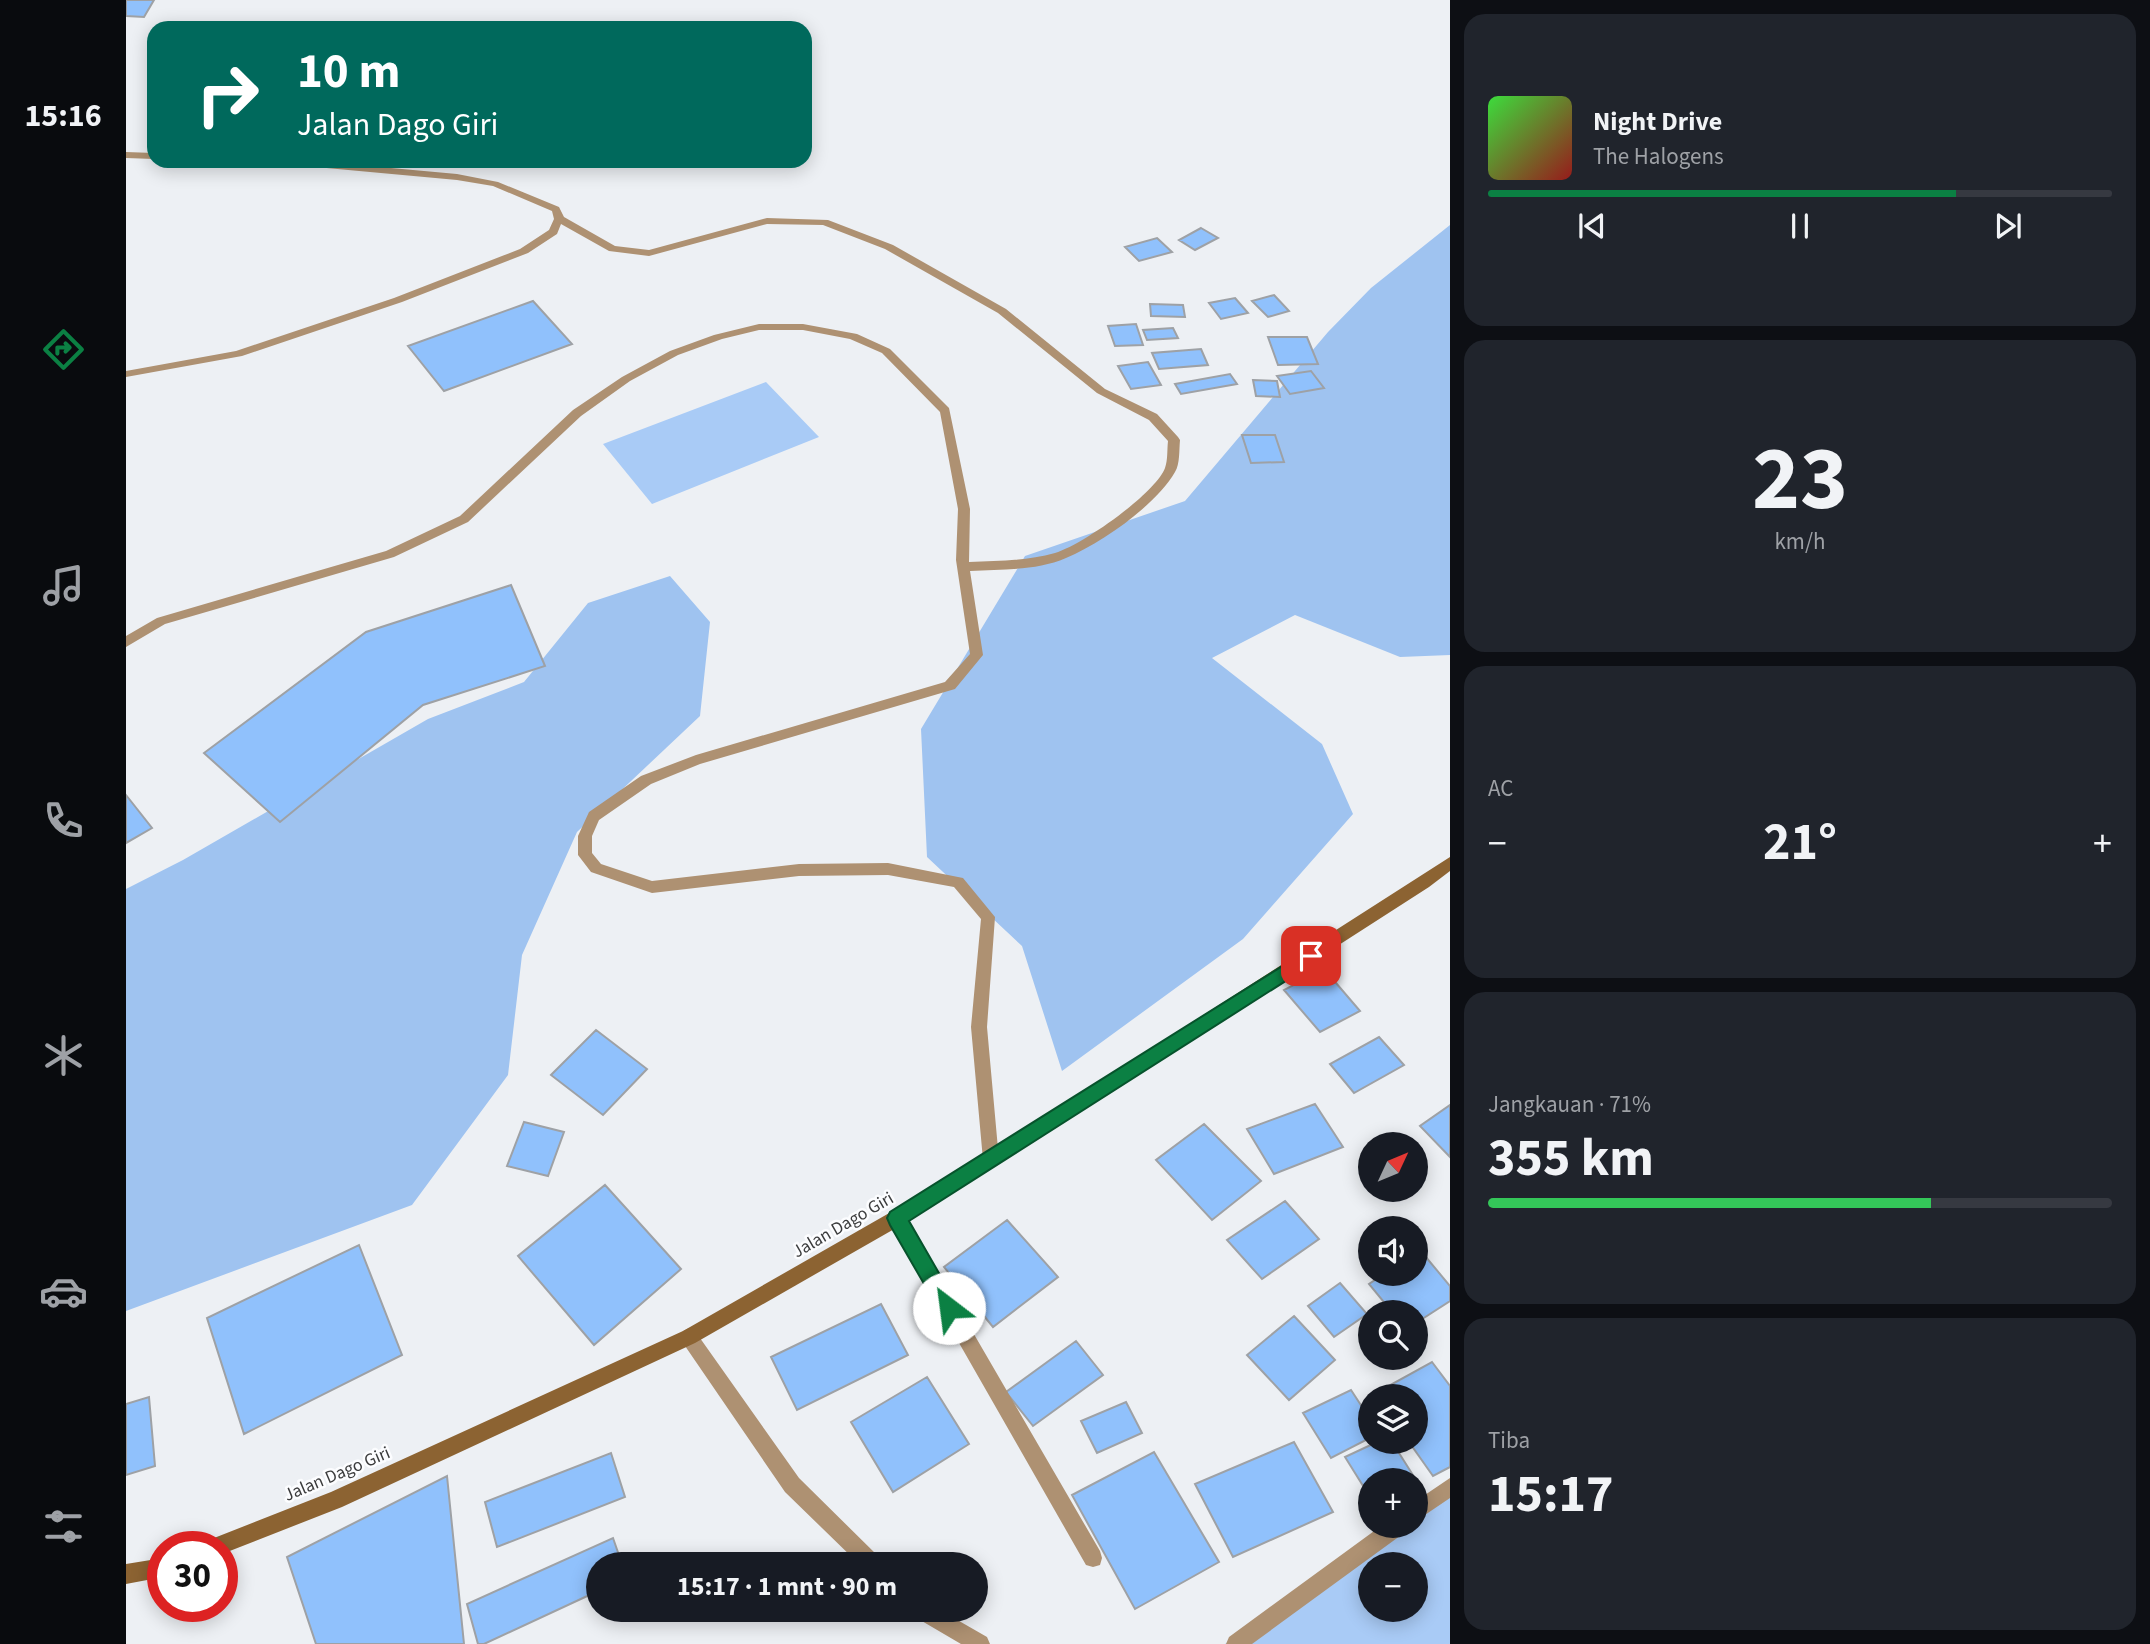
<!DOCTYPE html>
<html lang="id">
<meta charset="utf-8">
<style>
:root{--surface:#171b24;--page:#20242c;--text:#f1f3f6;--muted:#9ea1a6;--line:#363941;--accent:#0b8043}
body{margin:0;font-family:"Source Sans 3",sans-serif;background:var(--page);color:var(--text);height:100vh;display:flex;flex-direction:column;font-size:26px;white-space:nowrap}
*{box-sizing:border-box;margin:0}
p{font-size:23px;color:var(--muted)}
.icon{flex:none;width:38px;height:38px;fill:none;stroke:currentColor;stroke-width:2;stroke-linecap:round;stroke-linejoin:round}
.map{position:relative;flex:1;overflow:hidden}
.details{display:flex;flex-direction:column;gap:14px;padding:14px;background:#0d0f14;width:700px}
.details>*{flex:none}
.top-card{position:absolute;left:21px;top:21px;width:665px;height:147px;border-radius:21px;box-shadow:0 4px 18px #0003;background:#00695c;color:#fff;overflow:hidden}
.needle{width:46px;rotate:46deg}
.fabs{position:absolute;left:1232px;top:1132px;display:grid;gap:14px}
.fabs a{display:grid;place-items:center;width:70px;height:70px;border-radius:50%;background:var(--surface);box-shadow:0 4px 18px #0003;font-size:35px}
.speed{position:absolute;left:21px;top:1531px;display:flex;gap:14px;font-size:35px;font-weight:700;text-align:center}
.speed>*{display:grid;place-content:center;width:91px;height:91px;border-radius:50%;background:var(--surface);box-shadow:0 4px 18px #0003;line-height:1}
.speed .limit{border:10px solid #d22;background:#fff;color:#111}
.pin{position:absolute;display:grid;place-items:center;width:60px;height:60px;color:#fff;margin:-30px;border-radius:14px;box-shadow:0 4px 10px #0006}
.me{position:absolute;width:77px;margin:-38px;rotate:330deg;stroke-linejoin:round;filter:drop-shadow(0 0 5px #0008)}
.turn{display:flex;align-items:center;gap:24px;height:147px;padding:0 35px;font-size:32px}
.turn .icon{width:91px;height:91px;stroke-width:2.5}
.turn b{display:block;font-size:49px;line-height:60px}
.big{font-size:52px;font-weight:700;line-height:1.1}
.details .card{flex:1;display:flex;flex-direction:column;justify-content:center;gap:10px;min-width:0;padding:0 24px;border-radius:21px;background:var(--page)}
.details .dial{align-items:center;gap:0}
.dial b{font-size:91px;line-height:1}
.song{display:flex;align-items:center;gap:21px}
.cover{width:84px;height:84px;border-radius:10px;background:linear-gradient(135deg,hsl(120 70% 55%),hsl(0 70% 35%))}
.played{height:7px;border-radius:4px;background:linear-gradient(90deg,var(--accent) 75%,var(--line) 75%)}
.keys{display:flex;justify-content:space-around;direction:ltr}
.heat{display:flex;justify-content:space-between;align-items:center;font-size:38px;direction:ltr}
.charge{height:10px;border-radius:5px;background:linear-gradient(90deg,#34c759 71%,var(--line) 0)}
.trip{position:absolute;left:460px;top:1552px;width:402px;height:70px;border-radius:35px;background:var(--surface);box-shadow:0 4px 18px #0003;font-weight:700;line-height:70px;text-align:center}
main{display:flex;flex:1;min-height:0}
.menu{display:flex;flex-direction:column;width:126px;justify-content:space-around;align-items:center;background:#090b0e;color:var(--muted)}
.menu .icon{width:49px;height:49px}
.menu .on{color:var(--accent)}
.menu b{font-size:32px;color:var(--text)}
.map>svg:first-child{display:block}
.green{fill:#a9cbf6;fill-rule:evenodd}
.forest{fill:#9fc3f0}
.building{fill:#90c1fc;stroke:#9ea1a5;stroke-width:2}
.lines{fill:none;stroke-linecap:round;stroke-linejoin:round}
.street{fill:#ae9172;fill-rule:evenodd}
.secondary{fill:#8c6332;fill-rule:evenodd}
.route{fill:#0b8043;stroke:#07532c;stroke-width:2}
.labels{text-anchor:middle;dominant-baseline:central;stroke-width:5;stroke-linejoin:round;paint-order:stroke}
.street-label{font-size:18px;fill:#3b3c3d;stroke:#fcfdff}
</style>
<main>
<nav class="menu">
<b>15:16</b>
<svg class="icon on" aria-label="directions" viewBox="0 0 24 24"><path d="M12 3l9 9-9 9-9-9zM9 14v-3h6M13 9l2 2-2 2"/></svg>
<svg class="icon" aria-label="music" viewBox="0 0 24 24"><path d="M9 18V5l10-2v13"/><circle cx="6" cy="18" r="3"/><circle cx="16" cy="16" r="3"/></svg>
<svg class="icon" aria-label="phone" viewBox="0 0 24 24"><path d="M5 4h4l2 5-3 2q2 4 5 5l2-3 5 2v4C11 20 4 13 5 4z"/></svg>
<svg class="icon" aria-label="climate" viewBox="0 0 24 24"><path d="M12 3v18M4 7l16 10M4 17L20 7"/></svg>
<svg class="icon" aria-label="car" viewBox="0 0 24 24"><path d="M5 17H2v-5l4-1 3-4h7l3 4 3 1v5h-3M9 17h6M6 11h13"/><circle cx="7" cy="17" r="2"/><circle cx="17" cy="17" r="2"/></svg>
<svg class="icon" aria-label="filters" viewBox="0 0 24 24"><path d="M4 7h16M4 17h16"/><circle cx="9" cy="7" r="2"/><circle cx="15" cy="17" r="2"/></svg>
</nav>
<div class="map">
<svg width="1324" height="1644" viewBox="0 0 1324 1644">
<rect width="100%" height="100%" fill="#edf0f4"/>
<path class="green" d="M640,382L693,437L526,504L477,444Z
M1324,1492V1644H1099L1274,1526H1290V1515ZM1244,1564H1290V1610H1244Z"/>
<path class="forest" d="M1324,225V655L1274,657L1169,615L1086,658L1196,744L1227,814L1117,939L936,1071L896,946L801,857L795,729L899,556L1059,501L1202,332L1245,288Z
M544,576L584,622L574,716L451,832L396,955L382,1075L286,1205L0,1311V889L57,860L302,719L398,682L462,603Z"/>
<path class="building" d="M0,0H28L18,17L0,16Z
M1075,228L1092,238L1069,250L1053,240Z
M1031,238L1046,252L1013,261L999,247Z
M1148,295L1163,311L1142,317L1126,301Z
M1109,298L1122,313L1095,319L1083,303Z
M407,301L446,344L318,391L282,346Z
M1024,304L1057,305L1059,317L1025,316Z
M1010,324L1017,345L989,346L982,326Z
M1047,328L1052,338L1021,340L1017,330Z
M1142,337H1181L1192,364L1152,365Z
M1075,349L1082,365L1033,369L1026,353Z
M1022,362L1035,385L1005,389L992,366Z
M1185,371L1198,388L1164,394L1151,376Z
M1104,374L1111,384L1055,394L1049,384Z
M1127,380L1151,381L1154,397L1130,396Z
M1116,435H1149L1158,462L1125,463Z
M385,585L419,666L297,705L154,822L78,753L240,632Z
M0,795L26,828L0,843Z
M1198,969L1234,1011L1194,1032L1158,990Z
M470,1030L521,1069L477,1115L425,1075Z
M1253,1037L1278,1065L1228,1093L1204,1064Z
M1189,1104L1217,1147L1148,1174L1121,1129Z
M1324,1105V1157L1294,1126Z
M398,1122L438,1132L422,1176L381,1166Z
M1078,1124L1135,1181L1086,1220L1030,1160Z
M479,1185L555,1269L468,1345L392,1256Z
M1159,1201L1193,1239L1136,1279L1101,1240Z
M881,1220L932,1277L867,1327L818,1267Z
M233,1245L276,1355L118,1434L81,1318Z
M1294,1250L1324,1286V1301L1290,1323V1312H1266L1243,1284L1258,1274H1290V1253Z
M1214,1283L1241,1314L1208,1337L1182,1306Z
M755,1304L782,1355L671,1410L645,1357Z
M1168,1316L1209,1360L1163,1400L1121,1355Z
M950,1341L977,1375L907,1426L880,1392Z
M1306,1362L1324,1386V1467L1307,1476L1283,1442H1290V1396H1250L1248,1394Z
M801,1377L843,1444L767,1492L725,1422Z
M1225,1390L1244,1419V1438L1205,1458L1177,1413Z
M23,1397L29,1466L0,1475V1404Z
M1000,1402L1016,1433L971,1453L955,1421Z
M1168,1442L1207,1512L1107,1557L1069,1484Z
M1251,1442H1266L1292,1483L1290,1484V1480H1244V1497L1219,1457Z
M1028,1452L1093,1562L1009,1609L946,1495Z
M485,1453L499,1497L371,1547L359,1502Z
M321,1476L338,1644H190L161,1557Z
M487,1538L496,1564H472V1591L358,1644H352L341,1604Z"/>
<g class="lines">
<path class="street" d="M0,152L28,153V159L0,158Z
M152,161H188L331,174L372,182L433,207L438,217L489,246L523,250L641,218L702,220L767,245L880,309L979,389L1031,414L1052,437L1054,440C1053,450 1054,464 1049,472C1030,505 976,543 940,558C910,571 876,569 844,571L857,655L829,689L574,764L525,784L473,820L466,836V853L475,864L526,881L673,864L762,863L837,878L869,917L861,1027L873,1160L871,1165L865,1168L859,1165L857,1160L845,1027L855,919L828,887L762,875L673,876L526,893L465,872L452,855V836L463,812L515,776L570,755L819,682L844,654L830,560L832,509L814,412L756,353L724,339L677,330H633L596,339L552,355L504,381L455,416L342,522L268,557L39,624L0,647V636L31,618L260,551L334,516L447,410L496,377L544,351L588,335L633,324H677L731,334L764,349L823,408L844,509L843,562C872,561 900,561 929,553C956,545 1029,494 1039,468C1042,460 1041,449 1042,441L1023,420L971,393L872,313L759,249L697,225L641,224L523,256L483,251L435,224L431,234L402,253L276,302L116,356L0,377V371L110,351L268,298L394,249L423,230L428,219L426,211L367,186L331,180L157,164Z
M771,1210L777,1212L974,1551L976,1558L974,1565L967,1567L960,1565L765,1224L763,1218L765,1212Z
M563,1328L569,1331L673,1478L753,1557L755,1564H733L659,1492L557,1343L554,1337L557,1331Z
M1324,1478V1498L1290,1521V1501Z
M1255,1526H1280L1278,1533L1126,1644H1100L1103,1637Z
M786,1610H814L861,1637L864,1644H835L789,1617Z"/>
<path class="secondary" d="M1324,857V871L1303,887L871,1165L777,1224L569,1343L216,1507L96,1554V1547H81L83,1540L205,1492L557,1331L765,1212L859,1155Z
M37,1558V1577L0,1584V1564Z"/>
</g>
<path class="route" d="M1185,948L1191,951L1193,956L1191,961L783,1221L833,1308L830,1315L823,1318L816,1315L764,1225L761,1218L764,1212Z"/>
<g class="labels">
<g class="street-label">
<text transform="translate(717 1225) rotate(-30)">Jalan Dago Giri</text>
<text transform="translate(211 1474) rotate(-23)">Jalan Dago Giri</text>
</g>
</g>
</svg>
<div class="fabs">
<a><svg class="needle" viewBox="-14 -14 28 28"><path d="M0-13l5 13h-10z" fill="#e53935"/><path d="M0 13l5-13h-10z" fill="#9ea1a6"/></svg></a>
<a><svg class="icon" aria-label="sound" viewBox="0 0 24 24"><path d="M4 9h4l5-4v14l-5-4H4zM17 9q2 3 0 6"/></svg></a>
<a><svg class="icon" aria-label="search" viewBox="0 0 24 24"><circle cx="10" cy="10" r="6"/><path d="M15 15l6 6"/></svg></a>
<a><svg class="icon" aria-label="layers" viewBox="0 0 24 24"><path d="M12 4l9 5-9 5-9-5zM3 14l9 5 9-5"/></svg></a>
<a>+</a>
<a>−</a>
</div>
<div class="speed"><div class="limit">30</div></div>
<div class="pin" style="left:1185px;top:956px;background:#d93025"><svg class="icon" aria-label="arrive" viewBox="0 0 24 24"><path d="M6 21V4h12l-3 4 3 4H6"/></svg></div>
<svg class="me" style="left:823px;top:1308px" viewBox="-20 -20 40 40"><circle r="19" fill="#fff"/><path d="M0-13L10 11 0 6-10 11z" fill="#0b8043"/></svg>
<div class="trip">15:17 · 1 mnt · 90 m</div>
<div class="top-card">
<div class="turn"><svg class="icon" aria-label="right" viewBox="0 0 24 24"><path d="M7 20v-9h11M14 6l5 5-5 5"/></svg><div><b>10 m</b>Jalan Dago Giri</div></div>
</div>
</div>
<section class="details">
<div class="card">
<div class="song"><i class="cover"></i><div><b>Night Drive</b><p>The Halogens</p></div></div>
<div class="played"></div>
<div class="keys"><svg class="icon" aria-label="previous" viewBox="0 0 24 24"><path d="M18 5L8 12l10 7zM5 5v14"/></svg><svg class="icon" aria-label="pause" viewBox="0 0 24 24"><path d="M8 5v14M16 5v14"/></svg><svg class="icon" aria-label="next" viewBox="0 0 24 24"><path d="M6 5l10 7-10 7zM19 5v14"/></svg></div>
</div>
<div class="card dial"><b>23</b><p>km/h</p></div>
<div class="card"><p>AC</p>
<div class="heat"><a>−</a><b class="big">21°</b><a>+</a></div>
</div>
<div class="card"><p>Jangkauan · 71%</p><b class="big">355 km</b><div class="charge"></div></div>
<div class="card"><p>Tiba</p><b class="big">15:17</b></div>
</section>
</main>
